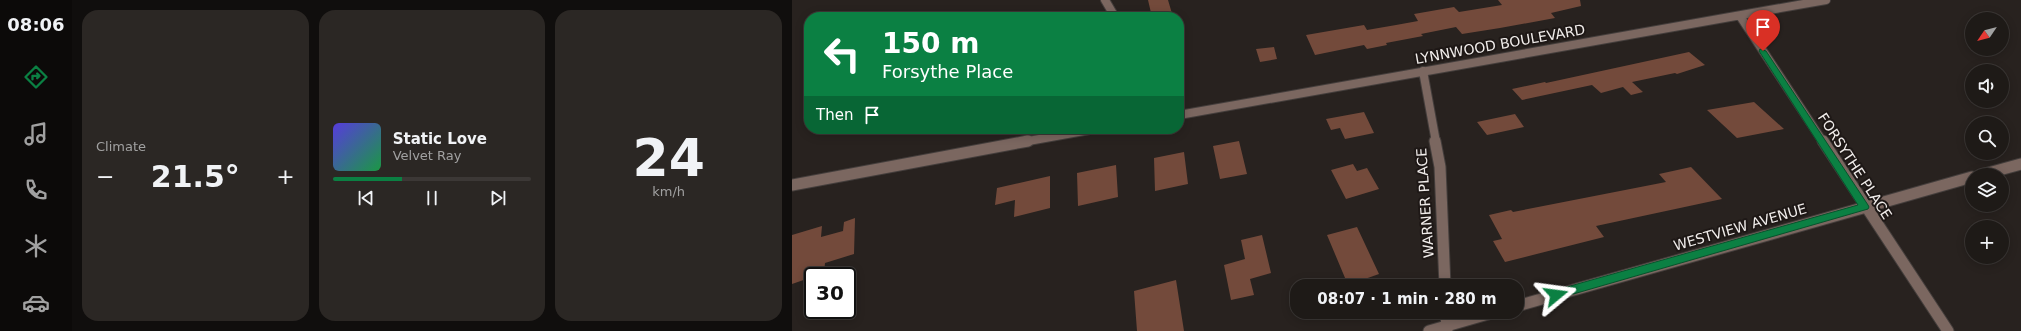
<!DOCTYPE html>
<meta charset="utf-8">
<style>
:root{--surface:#1e1a17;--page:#2b2724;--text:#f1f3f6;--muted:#a1a1a1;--line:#3c3836;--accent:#0b8043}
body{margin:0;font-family:"DejaVu Sans",sans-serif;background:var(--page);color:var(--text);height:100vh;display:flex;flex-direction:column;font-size:15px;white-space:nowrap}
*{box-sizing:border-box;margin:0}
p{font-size:13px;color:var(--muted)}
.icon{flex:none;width:22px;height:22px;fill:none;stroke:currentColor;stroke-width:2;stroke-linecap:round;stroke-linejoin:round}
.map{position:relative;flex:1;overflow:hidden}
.panel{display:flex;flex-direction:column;gap:10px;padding:10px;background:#100e0d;width:720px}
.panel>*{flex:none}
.banner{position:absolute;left:12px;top:12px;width:380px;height:122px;border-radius:16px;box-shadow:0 2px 10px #0003,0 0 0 1px var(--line);background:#0b8043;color:#fff;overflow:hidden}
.needle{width:26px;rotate:235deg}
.controls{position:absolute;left:1173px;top:12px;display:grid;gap:8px}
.controls a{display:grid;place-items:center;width:44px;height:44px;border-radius:50%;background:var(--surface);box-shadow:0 2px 10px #0003,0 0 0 1px var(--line);font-size:20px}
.speed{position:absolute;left:12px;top:267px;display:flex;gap:8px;font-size:20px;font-weight:700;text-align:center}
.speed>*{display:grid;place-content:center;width:52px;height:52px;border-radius:50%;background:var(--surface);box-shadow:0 2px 10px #0003,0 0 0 1px var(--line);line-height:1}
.speed .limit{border:2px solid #111;border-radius:6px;background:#fff;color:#111}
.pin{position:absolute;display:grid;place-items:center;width:34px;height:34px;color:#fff;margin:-41px -17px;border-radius:50% 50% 50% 0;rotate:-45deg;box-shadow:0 0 4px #0007}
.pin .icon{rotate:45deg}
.me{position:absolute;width:44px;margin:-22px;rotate:74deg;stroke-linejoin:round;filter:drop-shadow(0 0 3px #0008)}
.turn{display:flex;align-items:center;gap:14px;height:84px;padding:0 12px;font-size:18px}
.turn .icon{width:52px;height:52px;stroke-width:2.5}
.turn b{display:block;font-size:28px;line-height:34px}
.then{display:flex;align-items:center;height:38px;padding:0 12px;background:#0003;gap:8px;font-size:15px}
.big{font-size:30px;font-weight:700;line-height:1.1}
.panel .tile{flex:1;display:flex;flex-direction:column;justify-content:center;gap:6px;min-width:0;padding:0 14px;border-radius:16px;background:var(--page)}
.panel .dial{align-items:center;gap:0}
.dial b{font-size:52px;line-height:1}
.song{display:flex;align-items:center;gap:12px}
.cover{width:48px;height:48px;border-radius:6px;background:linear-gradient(135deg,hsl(250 70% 55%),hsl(140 70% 35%))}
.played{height:4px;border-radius:2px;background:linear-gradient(90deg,var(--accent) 35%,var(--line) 35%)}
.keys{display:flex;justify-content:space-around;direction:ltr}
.heat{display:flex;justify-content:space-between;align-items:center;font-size:22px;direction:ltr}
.panel .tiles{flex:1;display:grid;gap:10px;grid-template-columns:repeat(3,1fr)}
.trip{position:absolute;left:498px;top:279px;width:234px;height:40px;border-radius:16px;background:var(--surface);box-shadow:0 2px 10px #0003,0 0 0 1px var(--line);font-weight:700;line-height:40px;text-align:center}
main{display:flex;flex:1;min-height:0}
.tab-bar{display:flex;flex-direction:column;width:72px;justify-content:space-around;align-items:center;background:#0c0a09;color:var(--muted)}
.tab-bar .icon{width:28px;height:28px}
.tab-bar .current{color:var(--accent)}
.tab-bar b{font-size:18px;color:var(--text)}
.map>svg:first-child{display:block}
.building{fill:#734a3b}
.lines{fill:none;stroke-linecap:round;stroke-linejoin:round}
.minor-far1-casing{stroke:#443e3c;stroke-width:10}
.minor-casing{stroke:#443e3c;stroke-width:13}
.minor-far1{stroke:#7b6760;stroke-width:8}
.minor{stroke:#7b6760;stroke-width:11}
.route{fill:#0b8043;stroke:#07532c}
.labels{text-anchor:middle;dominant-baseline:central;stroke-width:4;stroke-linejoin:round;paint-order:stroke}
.street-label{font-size:14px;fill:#f1edeb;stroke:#1e1816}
</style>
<main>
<nav class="tab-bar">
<b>08:06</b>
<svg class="icon current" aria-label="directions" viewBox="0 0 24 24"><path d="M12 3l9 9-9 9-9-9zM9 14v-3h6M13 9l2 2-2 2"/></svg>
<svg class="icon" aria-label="music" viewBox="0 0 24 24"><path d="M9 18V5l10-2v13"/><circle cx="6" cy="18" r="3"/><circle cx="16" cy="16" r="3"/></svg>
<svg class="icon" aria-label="phone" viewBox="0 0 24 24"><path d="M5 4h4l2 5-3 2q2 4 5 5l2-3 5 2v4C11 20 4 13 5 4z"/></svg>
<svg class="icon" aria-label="climate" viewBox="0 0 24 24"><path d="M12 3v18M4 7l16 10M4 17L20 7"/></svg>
<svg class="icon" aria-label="car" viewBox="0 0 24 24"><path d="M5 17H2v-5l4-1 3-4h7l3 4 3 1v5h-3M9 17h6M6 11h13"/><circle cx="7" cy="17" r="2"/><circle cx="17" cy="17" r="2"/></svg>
</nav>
<section class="panel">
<div class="tiles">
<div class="tile"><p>Climate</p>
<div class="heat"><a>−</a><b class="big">21.5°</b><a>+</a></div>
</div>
<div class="tile">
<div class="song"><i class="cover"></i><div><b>Static Love</b><p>Velvet Ray</p></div></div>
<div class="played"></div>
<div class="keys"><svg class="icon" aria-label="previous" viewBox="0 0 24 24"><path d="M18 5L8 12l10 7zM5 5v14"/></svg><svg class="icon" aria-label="pause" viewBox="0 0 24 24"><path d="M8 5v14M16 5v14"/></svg><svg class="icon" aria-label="next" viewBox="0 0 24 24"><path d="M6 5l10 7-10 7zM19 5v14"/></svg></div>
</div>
<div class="tile dial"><b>24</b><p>km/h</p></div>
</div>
</section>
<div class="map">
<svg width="1229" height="331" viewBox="0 0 1229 331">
<rect width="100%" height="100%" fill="#28221f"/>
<path class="building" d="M356,0H376L381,17H360Z
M706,0H788L789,6L759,13L763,18L708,28L670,34L664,27L629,34L631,36L594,43L595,45L575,49L572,45L523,55L514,35L572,25L575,30L604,25L626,21L622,14L662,7L667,12L710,5Z
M482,47L485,59L468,62L464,49Z
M897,52L913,65L885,74L883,73L840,82L851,92L839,95L831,87L809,93L800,85L730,100L720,89L753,82L754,83Z
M962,102L992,129L945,138L915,110Z
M572,112L582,133L553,139L548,128L539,130L534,119Z
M723,114L732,127L695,135L685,122Z
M447,141L455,174L428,179L421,146Z
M392,152L396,184L363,191L362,158Z
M561,164L565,171L575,168L587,189L554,199L539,170Z
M324,165L326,197L286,206L285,173Z
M899,167L930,199L804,226L812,237L713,262L701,241L710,239L697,215L719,210L721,212L874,182L867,174Z
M258,176V208L222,217L223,200L203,205L205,188Z
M63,218L62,254L33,263L32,273L0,284V235L30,226L29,237L51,231L52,222Z
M565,227L587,274L556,285L535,235Z
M470,235L479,273L458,279L462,295L439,300L432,265L453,259L449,240Z
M384,280L392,331H345L342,291Z"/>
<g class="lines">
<g class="minor-far1-casing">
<path id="minor-far1" d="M313,0L323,17
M948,16L1031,142
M631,71L644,142
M387,115L1034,0
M231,142L303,129"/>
</g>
<g class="minor-casing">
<path id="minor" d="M643,141L648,167L653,286
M1031,141L1156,331
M1189,175L1229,164
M0,185L236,141
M725,306L1180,177
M654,312L655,331
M637,331L703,312"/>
</g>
<use href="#minor-far1" class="minor-far1"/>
<use href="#minor" class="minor"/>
</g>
<path class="route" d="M968,49L974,51L1076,205L1077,207L1076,209L764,299L760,298L759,295L760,292L764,290L1066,205L967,51Z"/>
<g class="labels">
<g class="street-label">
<text transform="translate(708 44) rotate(-10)">LYNNWOOD BOULEVARD</text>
<text transform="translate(1063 166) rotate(57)">FORSYTHE PLACE</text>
<text transform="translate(633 203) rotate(-94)">WARNER PLACE</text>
<text transform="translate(948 227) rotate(-16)">WESTVIEW AVENUE</text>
</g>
</g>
</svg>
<div class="controls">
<a><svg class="needle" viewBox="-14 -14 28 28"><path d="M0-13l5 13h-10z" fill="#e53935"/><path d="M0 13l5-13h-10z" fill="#a1a1a1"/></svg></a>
<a><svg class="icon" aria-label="sound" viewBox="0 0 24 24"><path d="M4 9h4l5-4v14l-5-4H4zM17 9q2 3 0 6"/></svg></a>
<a><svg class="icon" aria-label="search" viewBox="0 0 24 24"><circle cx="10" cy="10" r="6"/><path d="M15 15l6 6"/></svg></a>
<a><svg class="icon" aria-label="layers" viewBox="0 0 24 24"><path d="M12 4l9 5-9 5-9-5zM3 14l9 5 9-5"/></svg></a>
<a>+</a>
</div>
<div class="speed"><div class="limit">30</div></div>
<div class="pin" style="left:971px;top:51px;background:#d93025"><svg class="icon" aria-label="arrive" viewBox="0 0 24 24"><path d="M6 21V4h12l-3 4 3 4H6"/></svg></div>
<svg class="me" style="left:764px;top:295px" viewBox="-20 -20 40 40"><path d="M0-17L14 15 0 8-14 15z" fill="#0b8043" stroke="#fff" stroke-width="4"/></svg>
<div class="trip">08:07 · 1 min · 280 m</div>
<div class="banner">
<div class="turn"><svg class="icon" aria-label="left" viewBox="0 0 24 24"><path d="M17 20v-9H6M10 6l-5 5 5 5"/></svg><div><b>150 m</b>Forsythe Place</div></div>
<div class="then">Then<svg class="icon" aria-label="arrive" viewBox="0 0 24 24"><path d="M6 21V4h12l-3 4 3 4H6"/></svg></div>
</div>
</div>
</main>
